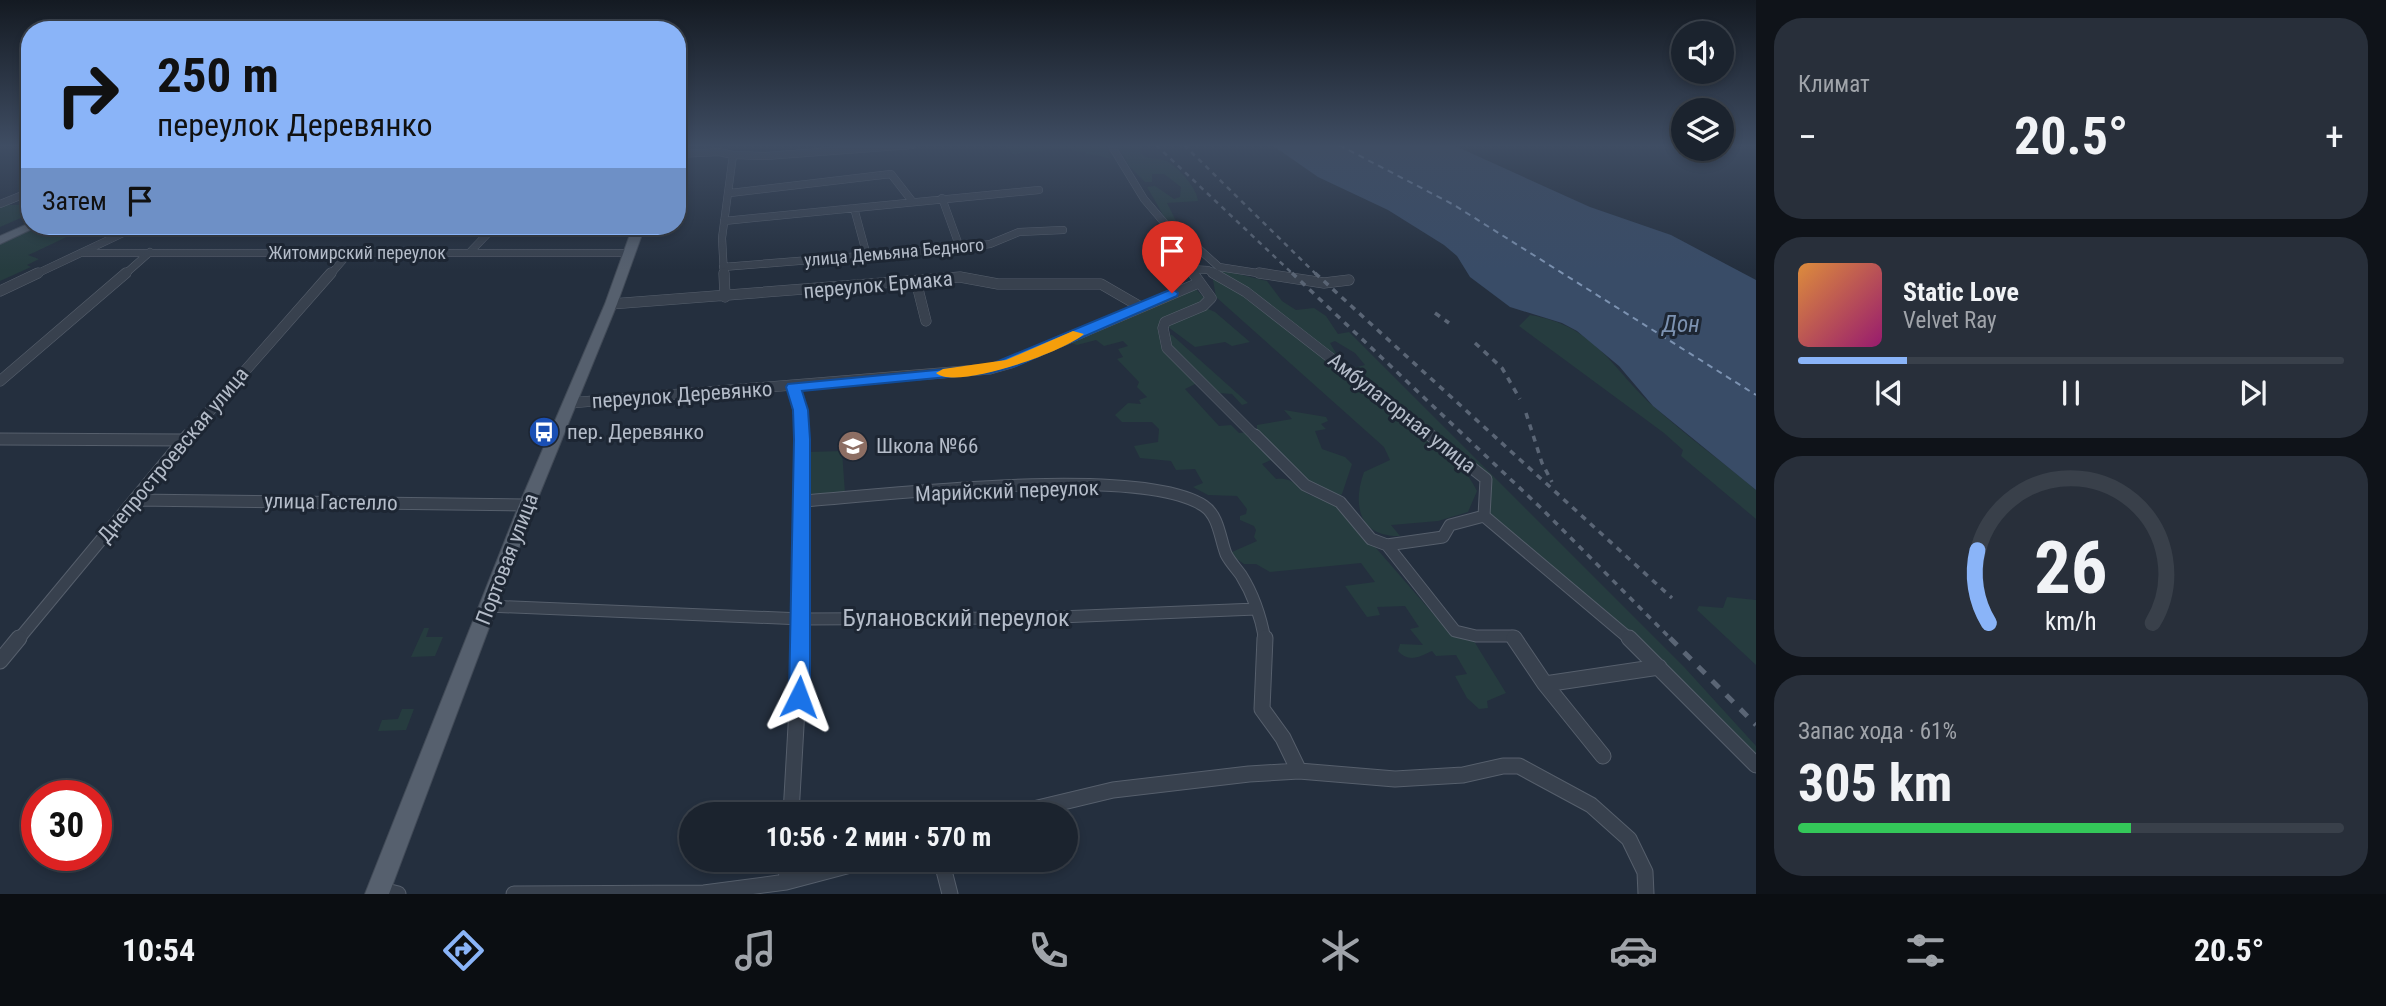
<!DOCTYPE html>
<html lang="ru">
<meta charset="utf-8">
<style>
:root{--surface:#1b232e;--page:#282f3a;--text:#f1f3f6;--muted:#a0a4aa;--line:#39404a;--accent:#8ab4f8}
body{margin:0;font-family:"Roboto Condensed",sans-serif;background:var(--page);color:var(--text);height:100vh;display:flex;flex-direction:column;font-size:26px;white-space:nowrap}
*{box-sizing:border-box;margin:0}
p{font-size:23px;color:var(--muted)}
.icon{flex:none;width:38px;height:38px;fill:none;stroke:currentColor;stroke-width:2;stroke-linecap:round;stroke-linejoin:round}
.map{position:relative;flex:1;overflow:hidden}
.panel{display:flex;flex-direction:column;gap:18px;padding:18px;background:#0f1319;width:630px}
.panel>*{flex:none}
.banner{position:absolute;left:21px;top:21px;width:665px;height:214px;border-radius:28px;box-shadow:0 4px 10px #0003,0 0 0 2px var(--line);background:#8ab4f8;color:#111;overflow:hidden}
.fabs{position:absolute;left:1671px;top:21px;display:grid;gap:14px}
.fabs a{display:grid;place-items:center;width:63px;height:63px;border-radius:50%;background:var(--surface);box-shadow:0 4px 10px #0003,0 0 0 2px var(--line);font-size:35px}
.speed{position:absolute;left:21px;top:780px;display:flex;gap:14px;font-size:35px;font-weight:700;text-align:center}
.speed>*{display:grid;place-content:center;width:91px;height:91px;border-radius:50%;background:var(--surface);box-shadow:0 4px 10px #0003,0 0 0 2px var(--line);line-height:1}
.speed .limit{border:10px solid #d22;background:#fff;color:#111}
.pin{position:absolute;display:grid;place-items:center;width:60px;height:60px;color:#fff;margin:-72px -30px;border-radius:50% 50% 50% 0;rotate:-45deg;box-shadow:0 0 7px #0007}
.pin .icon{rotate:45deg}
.me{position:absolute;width:77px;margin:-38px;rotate:3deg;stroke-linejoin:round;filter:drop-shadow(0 0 5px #0008)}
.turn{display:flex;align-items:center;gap:24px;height:147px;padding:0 21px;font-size:32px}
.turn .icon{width:91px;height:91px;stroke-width:2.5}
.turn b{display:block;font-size:49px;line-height:60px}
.then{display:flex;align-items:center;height:66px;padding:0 21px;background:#0003;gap:14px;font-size:26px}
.big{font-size:52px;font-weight:700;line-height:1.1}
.panel .tile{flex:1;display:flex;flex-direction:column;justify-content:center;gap:10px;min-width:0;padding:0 24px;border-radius:28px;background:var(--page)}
.panel .dial{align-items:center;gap:0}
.dial svg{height:182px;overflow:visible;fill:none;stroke:var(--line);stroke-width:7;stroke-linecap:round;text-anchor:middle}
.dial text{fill:var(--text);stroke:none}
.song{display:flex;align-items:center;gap:21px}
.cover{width:84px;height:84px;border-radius:10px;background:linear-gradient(135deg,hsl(30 70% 55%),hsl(320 70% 35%))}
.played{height:7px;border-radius:4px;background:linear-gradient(90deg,var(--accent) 20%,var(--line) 20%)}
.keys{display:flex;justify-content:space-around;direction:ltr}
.heat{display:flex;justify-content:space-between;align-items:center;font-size:38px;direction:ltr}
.charge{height:10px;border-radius:5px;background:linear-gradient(90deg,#34c759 61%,var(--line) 0)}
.trip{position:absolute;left:679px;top:802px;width:399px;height:70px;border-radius:35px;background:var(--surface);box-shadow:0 4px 10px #0003,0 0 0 2px var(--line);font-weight:700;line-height:70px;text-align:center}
.dock{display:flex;height:112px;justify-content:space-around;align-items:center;background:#0b0e12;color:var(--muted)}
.dock .icon{width:49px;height:49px}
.dock .selected{color:var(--accent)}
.dock b{font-size:32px;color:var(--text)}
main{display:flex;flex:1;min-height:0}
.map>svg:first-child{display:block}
.green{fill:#263c3f}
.water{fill:#394c67}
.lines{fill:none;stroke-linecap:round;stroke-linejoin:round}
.ferry{stroke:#7c92b1;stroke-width:2;stroke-dasharray:6 5;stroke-linecap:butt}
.street-far3-casing{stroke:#565f6c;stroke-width:8}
.street-far2-casing{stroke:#565f6c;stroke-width:11}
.street-far1-casing{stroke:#565f6c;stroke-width:13}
.street-casing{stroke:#565f6c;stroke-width:17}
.primary-casing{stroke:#414a57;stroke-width:2}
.street-far3{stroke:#38414e;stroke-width:7}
.street-far2{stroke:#38414e;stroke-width:10}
.street-far1{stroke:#38414e;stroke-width:11}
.street{stroke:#38414e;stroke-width:15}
.primary{fill:#56606e;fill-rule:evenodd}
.rail-far2{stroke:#5a6575;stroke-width:2.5;stroke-dasharray:5 5;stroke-linecap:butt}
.rail-far1{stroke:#5a6575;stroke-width:3.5;stroke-dasharray:6 6;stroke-linecap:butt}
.rail{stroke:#5a6575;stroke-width:5;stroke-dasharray:10 10;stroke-linecap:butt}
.route{fill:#1a73e8;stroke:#114b97;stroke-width:2}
.slow{fill:#f59e0b}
.labels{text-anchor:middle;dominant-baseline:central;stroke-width:6;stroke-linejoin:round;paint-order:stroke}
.far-street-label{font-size:18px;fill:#b4bcc9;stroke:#1d2633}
.street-label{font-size:21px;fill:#b4bcc9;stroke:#1d2633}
.poi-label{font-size:21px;fill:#b4bcc9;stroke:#1d2633;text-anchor:start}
.water-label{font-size:23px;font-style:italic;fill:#7c92b1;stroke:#1d2633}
.near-street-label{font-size:24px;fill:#b4bcc9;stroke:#1d2633}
</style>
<main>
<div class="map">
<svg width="1756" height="894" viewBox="0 0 1756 894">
<rect width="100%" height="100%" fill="#242f3e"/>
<path class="green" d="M1010,145H1106L1111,159L1064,148L1013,154L1007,148Z
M1117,145H1141L1140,153C1148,161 1158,157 1167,161C1179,168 1197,188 1198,201L1167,203L1178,225L1166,220L1147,187L1155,186L1174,199L1180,197L1181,187L1164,174H1152V182H1145L1130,167Z
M30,201V214L0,227V205H19Z
M39,226H112C102,230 95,227 85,230C66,236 47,247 28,255L39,259L27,265L31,267L0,281V244Z
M1221,270L1267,281L1282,301L1296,310L1314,308L1326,316L1338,334L1349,332L1685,668L1756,746V765L1628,637L1484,516L1486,479L1408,418L1407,409L1392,405L1349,369L1365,365L1355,353L1335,341L1330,343C1346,371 1364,393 1389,413C1421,439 1459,453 1477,491L1468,512L1438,521L1391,525L1400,536C1359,537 1352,505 1364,472L1390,460L1384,447L1216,297L1213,280Z
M1195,288L1206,300L1167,317L1161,335L1199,382L1185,389L1219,426L1231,425L1239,433L1249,432L1275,458L1262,464L1276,479C1294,477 1296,487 1310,495C1319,499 1328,497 1337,503L1449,632L1472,638L1506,693L1487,701L1488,708L1479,709L1467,698L1455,676L1467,674L1456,655L1436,656L1432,651C1419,657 1409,663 1398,651L1400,644L1423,645L1410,629L1419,627L1405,606L1377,607L1380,615L1367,617L1345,586L1375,582L1361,563L1270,572L1256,564H1244L1231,555L1232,552L1257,541L1254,537L1256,530L1254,526L1240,520V516L1246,514L1247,509L1237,496L1208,495L1193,487L1203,483L1195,469L1176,470L1171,461L1140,458L1134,446L1158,442L1159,429L1152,422H1122L1115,415L1128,403L1141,404L1139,400L1147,397L1137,387L1139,382L1117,359L1123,357L1118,349L1128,346L1123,341L1104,346L1096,340L1077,345L1068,342Z
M1206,308L1215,312L1250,342L1232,346L1225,342L1195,347L1168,327L1169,322Z
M1530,315C1595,326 1609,365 1652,405C1685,435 1722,461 1756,490V519L1681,456L1683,450L1664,433L1519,326Z
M1168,334L1172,335L1248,403L1242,405L1232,394L1218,393L1171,348Z
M1284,410L1326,417L1328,421L1321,424L1326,429L1315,431L1322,449L1345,457L1352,464L1342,494L1337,497L1317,490L1257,431V425L1292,419Z
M842,451L845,493L810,495L808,452Z
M1727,597L1756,600V665L1697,610L1699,606L1723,608Z
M424,628H429L426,637H443L435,656L411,657Z
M402,709H414L406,730L378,731L382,720L398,719Z"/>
<path class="water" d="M1272,145H1453L1590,207L1671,235L1756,280V490L1653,406L1619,366L1577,331L1562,323L1510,307L1470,277L1457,256L1444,245L1388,210L1318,177Z"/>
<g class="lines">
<path class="ferry" d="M1339,145L1454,205L1756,395"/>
<g class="street-far3-casing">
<path id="street-far3" d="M1111,145L1144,199L1173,233L1190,241L1219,267L1270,275
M677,154L719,152L733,155L722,238L724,275
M733,155L766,156L912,145
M730,193L891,174L912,201
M942,198L960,248
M0,204L30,192
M854,208L867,256
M724,221L1039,190
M1173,233V244L1194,275
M471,251L495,226
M84,253H630
M723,267L960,248L990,244L1019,232L1063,230
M1189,269L1208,270L1216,275
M34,275L138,226
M124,275L150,252
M330,275L349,253"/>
</g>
<g class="street-far2-casing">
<path id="street-far2" d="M724,273L725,297
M1213,273L1246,292L1432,437
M1259,273L1324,283L1349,280
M1198,280L1211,298L1203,306L1165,322L1163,328L1167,348L1256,437
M916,281L926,321
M0,291L38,273
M611,304L960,277L998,284H1101L1139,306
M0,381L126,273
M794,387L802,437
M569,403L990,369L1011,363L1196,284L1198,280L1193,273
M187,437L331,273"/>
</g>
<g class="street-far1-casing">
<path id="street-far1" d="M1255,435L1305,485L1340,502L1371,539L1387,545
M1430,435L1486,479L1484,516L1631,640
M0,439L184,440
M135,500L527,505
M803,501C886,495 1140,464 1204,506C1219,516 1220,539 1226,554C1230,562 1236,568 1241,575C1253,594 1261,618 1265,640
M1484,516L1450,525L1443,537L1387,545L1455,631L1476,636H1512L1515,640
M488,606L802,619L1035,618L1256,609
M18,640L188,435
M801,640L802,435"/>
</g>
<g class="street-casing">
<path id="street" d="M1265,638L1262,709L1283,738L1299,771
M1514,638L1545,684L1603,756
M1629,638L1756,765
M0,661L19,638
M1545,684L1659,667
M791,814L801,638
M1013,814L1113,790L1249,774L1299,771L1395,779L1463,775L1503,766H1519L1591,805L1629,839L1645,872L1646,894
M941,859L950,894
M786,882L788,859
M378,889L398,894
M514,894L704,893L786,882L873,859"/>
</g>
<g class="primary-casing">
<path id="primary" d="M30,223V226H36L34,228L0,244V236Z
M633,226H645L617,304L535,505L389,894H365L519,505L605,304Z"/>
</g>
<use href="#street-far3" class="street-far3"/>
<use href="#street-far2" class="street-far2"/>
<use href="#street-far1" class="street-far1"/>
<use href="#street" class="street"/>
<use href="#primary" class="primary"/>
<path class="rail-far2" d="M1156,145L1294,275
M1184,145L1317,275"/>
<path class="rail-far1" d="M1292,273L1541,508L1672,640
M1315,273L1672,598
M1435,313L1449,323
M1475,343L1502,368L1520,399
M1526,413L1542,463L1552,482"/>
<path class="rail" d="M1670,638L1756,725"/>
</g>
<linearGradient id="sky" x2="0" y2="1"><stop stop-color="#141a22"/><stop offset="0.54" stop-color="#3f4d63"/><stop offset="1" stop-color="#3f4d63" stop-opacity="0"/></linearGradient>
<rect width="1756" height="270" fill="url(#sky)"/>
<path class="route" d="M1172,289L1178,293L1177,296L1016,366L990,373L802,391L808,410L810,439V697L807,704L799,706L792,704L789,697L794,439L793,410L786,387L788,384L989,365Z"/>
<path class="slow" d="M1073,331L1084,334C1066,351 956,391 936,373L943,369L1006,360Z"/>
<defs>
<g id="bus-disc" transform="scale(1.575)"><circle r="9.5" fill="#1a4fb4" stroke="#1d2633"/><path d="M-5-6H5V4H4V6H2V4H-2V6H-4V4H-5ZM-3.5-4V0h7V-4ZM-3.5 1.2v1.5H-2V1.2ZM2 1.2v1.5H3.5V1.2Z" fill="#fff"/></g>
<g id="school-disc" transform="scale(1.575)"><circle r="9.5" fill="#8d6e63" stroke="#1d2633"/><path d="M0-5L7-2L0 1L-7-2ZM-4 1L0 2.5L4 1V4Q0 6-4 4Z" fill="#fff"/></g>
</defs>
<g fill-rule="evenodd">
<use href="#bus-disc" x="544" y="432"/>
<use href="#school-disc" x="853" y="446"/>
</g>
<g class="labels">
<g class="far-street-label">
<text x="357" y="252">Житомирский переулок</text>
<text transform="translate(894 252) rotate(-5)">улица Демьяна Бедного</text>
</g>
<g class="street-label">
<text transform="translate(878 285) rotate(-5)">переулок Ермака</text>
<text transform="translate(682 395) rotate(-4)">переулок Деревянко</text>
<text transform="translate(1402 413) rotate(38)">Амбулаторная улица</text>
<text transform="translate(173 455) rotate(-50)">Днепростроевская улица</text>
<text transform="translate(1007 491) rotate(-2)">Марийский переулок</text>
<text transform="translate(331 502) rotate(1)">улица Гастелло</text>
<text transform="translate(507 559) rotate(-69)">Портовая улица</text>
</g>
<g class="poi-label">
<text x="567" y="432">пер. Деревянко</text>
<text x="876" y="446">Школа №66</text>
</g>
<g class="water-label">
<text x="1681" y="324">Дон</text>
</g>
<g class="near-street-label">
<text x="956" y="618">Булановский переулок</text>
</g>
</g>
</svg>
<div class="fabs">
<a><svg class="icon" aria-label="sound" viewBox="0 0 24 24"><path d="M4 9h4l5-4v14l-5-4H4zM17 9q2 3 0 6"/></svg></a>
<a><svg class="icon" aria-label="layers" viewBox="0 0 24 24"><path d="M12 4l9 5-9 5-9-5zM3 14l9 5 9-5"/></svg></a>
</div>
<div class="speed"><div class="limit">30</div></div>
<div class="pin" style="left:1172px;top:293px;background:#d93025"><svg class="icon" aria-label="arrive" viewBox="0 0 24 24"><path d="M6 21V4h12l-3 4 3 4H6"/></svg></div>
<svg class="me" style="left:799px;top:697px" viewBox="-20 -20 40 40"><path d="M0-17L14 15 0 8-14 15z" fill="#1a73e8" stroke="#fff" stroke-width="4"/></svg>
<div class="trip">10:56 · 2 мин · 570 m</div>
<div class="banner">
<div class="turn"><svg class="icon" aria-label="right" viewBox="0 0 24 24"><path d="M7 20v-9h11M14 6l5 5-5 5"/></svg><div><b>250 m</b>переулок Деревянко</div></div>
<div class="then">Затем<svg class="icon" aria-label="arrive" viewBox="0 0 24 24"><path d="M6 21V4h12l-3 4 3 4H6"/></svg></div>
</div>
</div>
<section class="panel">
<div class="tile"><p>Климат</p>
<div class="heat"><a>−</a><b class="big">20.5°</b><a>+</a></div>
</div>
<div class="tile">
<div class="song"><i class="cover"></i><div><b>Static Love</b><p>Velvet Ray</p></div></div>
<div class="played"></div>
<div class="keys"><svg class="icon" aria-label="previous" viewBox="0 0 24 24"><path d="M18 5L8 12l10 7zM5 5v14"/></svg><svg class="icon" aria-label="pause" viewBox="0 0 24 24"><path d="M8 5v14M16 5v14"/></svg><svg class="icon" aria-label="next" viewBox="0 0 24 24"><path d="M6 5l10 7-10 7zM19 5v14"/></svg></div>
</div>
<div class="tile dial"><svg viewBox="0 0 100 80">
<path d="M14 69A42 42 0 1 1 86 69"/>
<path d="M14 69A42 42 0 0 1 9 37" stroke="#8ab4f8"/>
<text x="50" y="56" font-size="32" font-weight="700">26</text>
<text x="50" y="72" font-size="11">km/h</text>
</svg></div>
<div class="tile"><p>Запас хода · 61%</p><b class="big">305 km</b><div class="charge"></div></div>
</section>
</main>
<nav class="dock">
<b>10:54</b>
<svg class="icon selected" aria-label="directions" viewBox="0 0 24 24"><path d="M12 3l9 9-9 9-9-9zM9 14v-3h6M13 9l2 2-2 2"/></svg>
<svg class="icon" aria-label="music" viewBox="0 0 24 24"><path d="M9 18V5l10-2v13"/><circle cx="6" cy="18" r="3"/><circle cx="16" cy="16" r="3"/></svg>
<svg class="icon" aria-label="phone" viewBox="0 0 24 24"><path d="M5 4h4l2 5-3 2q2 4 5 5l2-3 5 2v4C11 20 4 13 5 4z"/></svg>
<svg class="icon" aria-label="climate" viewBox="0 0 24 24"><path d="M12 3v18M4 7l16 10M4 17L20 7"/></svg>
<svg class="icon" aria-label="car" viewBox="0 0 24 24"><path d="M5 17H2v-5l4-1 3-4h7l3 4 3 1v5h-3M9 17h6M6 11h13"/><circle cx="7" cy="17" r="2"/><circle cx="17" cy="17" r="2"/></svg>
<svg class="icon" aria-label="filters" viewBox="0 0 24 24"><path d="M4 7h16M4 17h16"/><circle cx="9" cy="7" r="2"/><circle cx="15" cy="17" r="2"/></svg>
<b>20.5°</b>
</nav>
